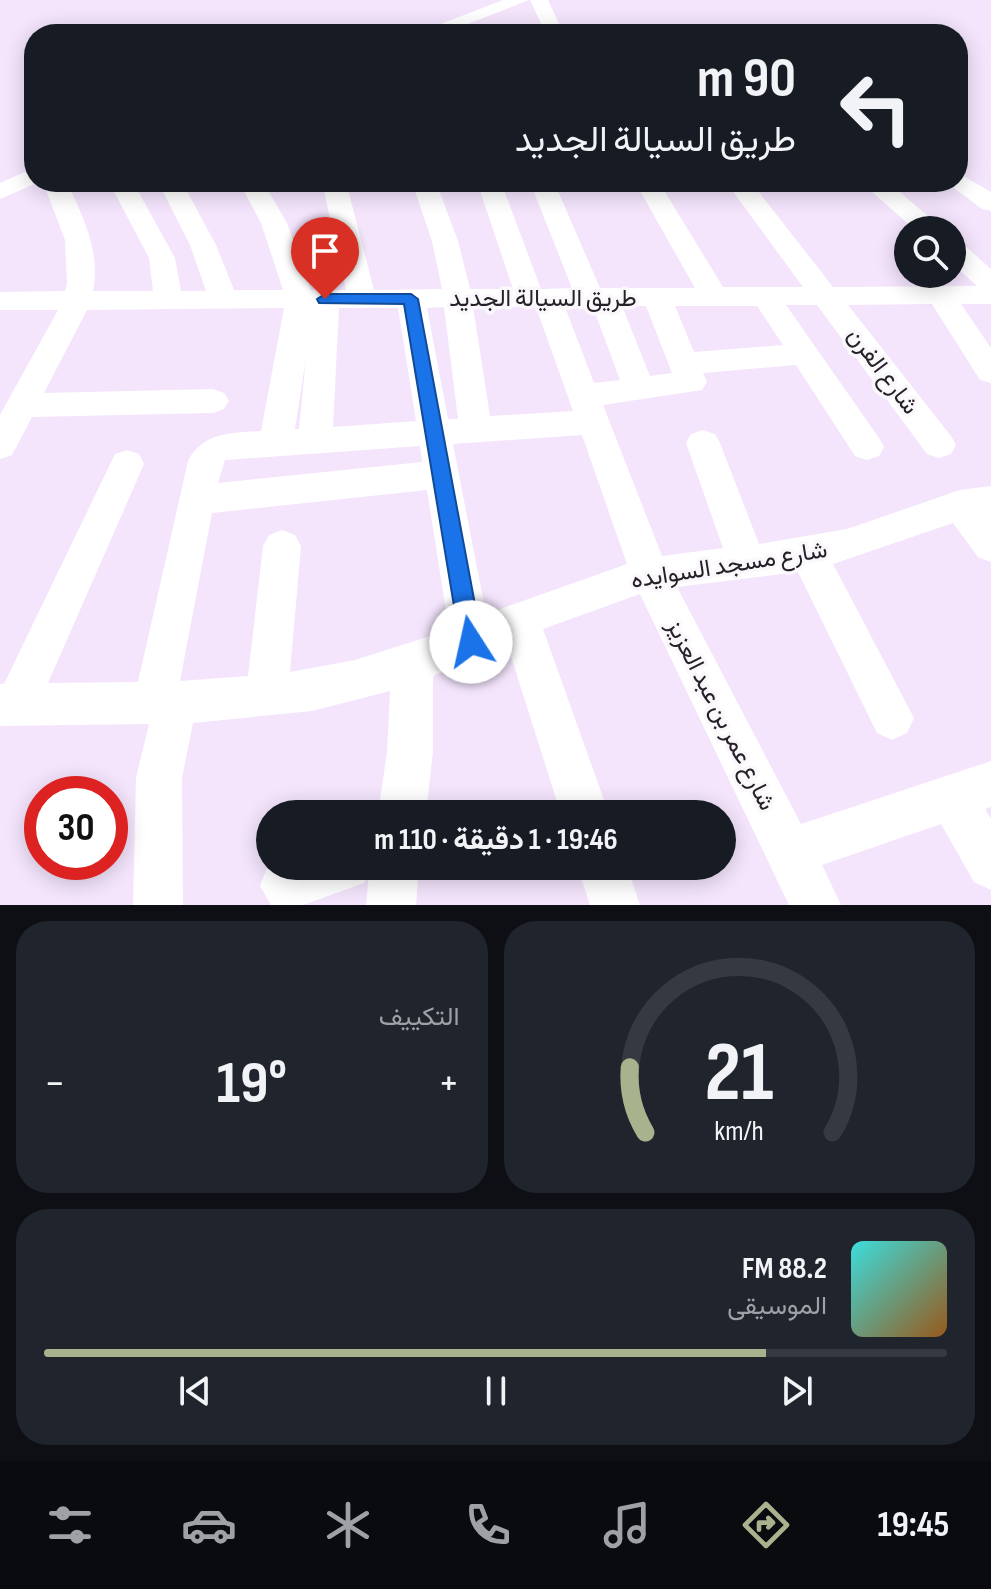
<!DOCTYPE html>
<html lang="ar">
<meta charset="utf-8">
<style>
:root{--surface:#171b24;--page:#20242c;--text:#f1f3f6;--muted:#9ea1a6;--line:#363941;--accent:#a8b28d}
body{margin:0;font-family:"Sofia Sans Condensed",Vazirmatn,sans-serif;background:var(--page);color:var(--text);direction:rtl;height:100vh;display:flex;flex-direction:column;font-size:30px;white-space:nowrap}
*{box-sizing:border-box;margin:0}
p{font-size:26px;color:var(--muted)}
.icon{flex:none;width:44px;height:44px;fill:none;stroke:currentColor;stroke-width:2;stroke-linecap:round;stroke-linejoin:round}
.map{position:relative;height:905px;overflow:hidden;direction:ltr}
.drawer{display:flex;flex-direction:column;gap:16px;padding:16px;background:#0d0f14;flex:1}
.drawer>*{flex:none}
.hud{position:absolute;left:24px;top:24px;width:944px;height:168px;border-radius:32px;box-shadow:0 4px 20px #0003;direction:rtl;background:#171b24;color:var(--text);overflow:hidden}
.controls{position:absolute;left:894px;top:216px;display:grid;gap:16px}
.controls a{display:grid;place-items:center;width:72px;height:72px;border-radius:50%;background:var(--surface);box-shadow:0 4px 20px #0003;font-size:40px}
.speed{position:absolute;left:24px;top:776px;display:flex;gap:16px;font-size:40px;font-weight:700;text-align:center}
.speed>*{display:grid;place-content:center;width:104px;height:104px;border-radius:50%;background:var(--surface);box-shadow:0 4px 20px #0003;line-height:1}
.speed .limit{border:12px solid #d22;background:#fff;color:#111}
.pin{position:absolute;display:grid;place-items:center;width:68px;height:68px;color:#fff;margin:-82px -34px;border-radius:50% 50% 50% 0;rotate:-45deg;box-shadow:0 0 8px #0007}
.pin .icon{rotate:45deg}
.me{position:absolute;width:88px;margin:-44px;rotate:350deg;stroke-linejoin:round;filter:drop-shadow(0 0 6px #0008)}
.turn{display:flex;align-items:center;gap:28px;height:168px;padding:0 40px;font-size:36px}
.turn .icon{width:104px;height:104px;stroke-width:2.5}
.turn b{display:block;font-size:56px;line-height:68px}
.big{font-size:60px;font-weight:700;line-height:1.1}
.drawer .widget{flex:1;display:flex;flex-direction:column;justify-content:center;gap:12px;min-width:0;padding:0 28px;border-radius:32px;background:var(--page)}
.drawer .dial{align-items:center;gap:0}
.dial svg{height:208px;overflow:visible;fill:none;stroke:var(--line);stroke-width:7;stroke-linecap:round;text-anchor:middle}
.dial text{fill:var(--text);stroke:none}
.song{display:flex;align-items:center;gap:24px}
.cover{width:96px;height:96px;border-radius:12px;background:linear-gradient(135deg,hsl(180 70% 55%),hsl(30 70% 35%))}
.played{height:8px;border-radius:4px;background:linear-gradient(90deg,var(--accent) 80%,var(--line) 80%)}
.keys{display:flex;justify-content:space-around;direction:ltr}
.heat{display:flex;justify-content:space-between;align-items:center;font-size:44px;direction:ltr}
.drawer .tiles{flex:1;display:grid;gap:16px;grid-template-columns:1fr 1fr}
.widget:last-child{grid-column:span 2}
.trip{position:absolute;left:256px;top:800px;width:480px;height:80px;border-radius:40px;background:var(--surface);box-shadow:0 4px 20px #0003;font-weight:700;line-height:80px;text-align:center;direction:rtl}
.dock{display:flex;height:128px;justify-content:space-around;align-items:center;background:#090b0e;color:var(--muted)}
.dock .icon{width:56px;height:56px}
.dock .current{color:var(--accent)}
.dock b{font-size:36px;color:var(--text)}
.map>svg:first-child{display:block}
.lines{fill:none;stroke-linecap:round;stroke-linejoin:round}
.street{fill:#fff;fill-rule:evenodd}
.route{fill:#1a73e8;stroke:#114b97;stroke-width:2}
.labels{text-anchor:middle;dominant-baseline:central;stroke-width:7;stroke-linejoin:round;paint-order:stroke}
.street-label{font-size:24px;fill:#262029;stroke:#fbf8fc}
</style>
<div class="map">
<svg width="991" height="905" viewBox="0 0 991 905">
<rect width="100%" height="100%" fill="#f4e5fd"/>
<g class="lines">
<path class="street" d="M503,0H529L442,34H415Z
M530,0H548L564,34H546Z
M34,168V182H39L0,199V183Z
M958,173L991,192V211L982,209L950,185L947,182H958Z
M43,182H67C83,217 101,252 93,291H153L149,258L109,182H133L175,258L181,291H206L190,245L158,182H182L216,245L234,290H283L261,223L239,182H263L287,223L311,290H346L322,182H346L374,290L442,289L432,241L412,182H436L458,241L470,289H513L477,182H501L541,289L572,288L530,182H554L600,288H695L635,182H659L723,287H803L726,182H751L833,287L977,286L952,263V240L961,242L991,269V304H961L991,348V383L980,380L932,304L848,305L951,436L956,445L951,454L939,458L927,454L817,305H786L879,438L884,447L879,456L867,460L855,456L796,365L703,373L707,382L702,390L603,405L662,556L723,548L686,443L691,434L703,430L715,434L720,443L759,544L847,529L960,490L991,486V562L978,557L953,523L833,564L914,718L907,733L892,740L877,733L798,572L677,587L801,824L991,761V807L985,809L991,819V890L974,882L941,824L822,865L841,905H789L640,594L543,629L609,814H561L507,644L433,676V752L426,814H378L387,752L390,691L312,711L193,723L182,778L183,905H133L136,778L149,724L0,726V684H4L115,454L127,450L139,454L144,464L48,683L138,682L188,461C203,432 231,433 261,431L284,308L87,310L44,393L213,389L224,393L229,401L224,409L213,413L32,417L12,455L0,459V415L58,310H0V292L65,291L67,284L65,240ZM622,306H646L672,373L650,376ZM675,306H757L783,345L694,352ZM444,307L458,419H448L427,308ZM473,307H536L573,411L490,416ZM565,307H593L620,380L594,383ZM339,308H398L416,421L333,427ZM306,358L299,429H295ZM582,435L627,564L486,614L453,444ZM420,446L422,462L218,483L225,460ZM427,490L449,630L355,660L290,672L301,546L295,535L282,530L269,535L263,546L248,676L180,681L212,513Z
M861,182H888L944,230H915Z
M273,866H419L416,905H366L369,873L364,883L303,905H271L260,886L267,868Z
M577,866H627L640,905H590Z"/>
</g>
<path class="route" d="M325,294H411L418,299L482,642L479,650L471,653L463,650L460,642L404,304L319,303L317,299Z"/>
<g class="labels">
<g class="street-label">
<text x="543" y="298">طريق السيالة الجديد</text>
<text transform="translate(883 371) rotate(53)">شارع الفرن</text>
<text transform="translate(729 565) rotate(-9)">شارع مسجد السوايده</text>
<text transform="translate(721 715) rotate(63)">شارع عمر بن عبد العزيز</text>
</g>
</g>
</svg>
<div class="controls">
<a><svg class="icon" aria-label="search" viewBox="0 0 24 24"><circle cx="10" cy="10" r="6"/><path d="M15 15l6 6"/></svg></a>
</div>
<div class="speed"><div class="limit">30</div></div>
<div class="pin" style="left:325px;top:299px;background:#d93025"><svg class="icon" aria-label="arrive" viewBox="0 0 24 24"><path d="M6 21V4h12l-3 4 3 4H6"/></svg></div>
<svg class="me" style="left:471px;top:642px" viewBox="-20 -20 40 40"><circle r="19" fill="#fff"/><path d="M0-13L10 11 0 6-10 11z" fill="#1a73e8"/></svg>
<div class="trip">19:46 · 1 دقيقة · 110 m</div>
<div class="hud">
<div class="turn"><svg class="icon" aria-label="left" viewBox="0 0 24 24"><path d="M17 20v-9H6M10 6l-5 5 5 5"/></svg><div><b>90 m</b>طريق السيالة الجديد</div></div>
</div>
</div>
<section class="drawer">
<div class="tiles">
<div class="widget dial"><svg viewBox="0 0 100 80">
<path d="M14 69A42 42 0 1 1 86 69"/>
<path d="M14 69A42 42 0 0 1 8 44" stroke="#a8b28d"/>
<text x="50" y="56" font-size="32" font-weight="700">21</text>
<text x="50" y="72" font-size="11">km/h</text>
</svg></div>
<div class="widget"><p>التكييف</p>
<div class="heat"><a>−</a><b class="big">19°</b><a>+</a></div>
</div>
<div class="widget">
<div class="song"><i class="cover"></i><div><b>88.2 FM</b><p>الموسيقى</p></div></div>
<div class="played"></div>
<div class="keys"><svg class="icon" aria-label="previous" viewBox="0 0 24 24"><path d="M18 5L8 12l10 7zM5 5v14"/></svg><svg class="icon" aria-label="pause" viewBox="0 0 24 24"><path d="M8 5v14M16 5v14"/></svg><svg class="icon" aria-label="next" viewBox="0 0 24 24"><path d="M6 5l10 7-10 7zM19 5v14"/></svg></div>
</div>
</div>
</section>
<nav class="dock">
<b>19:45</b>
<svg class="icon current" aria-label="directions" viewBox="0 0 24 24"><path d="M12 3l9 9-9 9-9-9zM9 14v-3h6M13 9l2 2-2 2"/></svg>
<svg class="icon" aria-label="music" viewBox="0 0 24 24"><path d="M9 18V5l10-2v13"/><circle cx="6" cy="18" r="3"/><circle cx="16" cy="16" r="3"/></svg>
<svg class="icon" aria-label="phone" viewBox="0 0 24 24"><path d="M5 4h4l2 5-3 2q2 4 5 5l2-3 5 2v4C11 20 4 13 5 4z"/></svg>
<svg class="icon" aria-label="climate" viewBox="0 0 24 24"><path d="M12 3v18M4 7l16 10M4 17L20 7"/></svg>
<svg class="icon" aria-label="car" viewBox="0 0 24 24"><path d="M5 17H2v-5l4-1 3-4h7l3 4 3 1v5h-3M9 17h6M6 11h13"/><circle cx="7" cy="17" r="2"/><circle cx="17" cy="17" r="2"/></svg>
<svg class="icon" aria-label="filters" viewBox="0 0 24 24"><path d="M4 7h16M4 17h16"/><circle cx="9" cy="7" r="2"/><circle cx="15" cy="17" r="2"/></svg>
</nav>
